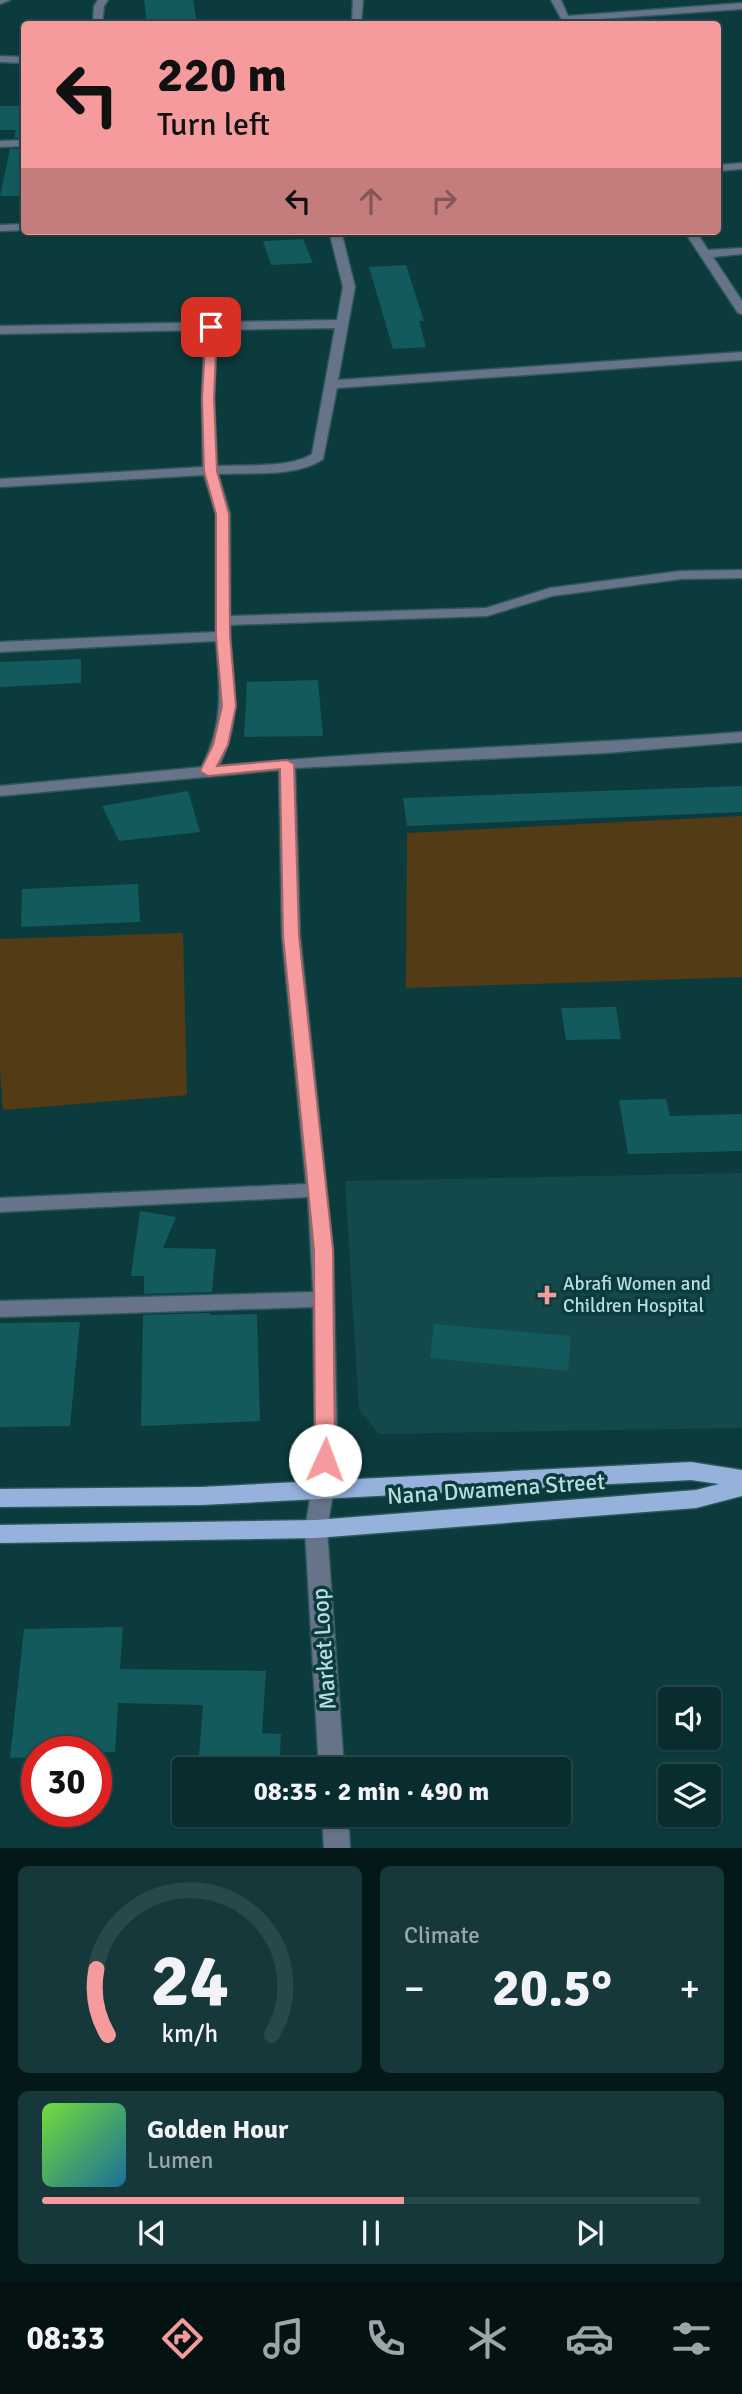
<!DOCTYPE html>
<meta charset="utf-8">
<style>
:root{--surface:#092c2e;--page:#17383a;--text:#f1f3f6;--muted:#99a7aa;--line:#29484a;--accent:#f59b9d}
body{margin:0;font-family:Signika,sans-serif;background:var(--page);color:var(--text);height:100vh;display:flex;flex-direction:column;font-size:26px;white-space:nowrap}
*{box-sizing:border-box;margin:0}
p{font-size:23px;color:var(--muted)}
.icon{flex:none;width:38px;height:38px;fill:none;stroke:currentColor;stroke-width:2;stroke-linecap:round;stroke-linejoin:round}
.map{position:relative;height:1848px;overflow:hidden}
.details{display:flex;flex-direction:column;gap:18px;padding:18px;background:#051819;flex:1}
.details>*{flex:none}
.hud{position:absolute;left:21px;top:21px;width:700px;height:214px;border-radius:7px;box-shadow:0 2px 5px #0004,0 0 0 2px var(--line);background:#f59b9d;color:#111;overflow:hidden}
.tools{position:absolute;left:658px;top:1687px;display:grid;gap:14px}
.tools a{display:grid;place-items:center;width:63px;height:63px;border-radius:7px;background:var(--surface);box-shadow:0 2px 5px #0004,0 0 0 2px var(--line);font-size:35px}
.speed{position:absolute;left:21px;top:1736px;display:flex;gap:14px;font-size:35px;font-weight:700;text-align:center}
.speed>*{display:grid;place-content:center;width:91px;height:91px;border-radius:50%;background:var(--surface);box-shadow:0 2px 5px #0004,0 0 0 2px var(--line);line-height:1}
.speed .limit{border:10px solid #d22;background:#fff;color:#111}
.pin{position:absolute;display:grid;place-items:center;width:60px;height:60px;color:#fff;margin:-30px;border-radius:14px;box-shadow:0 4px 10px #0006}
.me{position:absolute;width:77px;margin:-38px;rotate:2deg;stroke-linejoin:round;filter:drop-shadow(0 0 5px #0008)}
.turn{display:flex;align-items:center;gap:24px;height:147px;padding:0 21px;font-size:32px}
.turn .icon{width:91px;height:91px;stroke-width:2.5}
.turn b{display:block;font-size:49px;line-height:60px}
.lanes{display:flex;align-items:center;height:66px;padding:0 21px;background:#0003;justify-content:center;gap:35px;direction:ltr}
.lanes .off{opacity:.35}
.big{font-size:52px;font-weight:800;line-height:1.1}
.details .tile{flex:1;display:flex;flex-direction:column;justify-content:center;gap:10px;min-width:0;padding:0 24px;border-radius:10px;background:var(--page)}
.details .dial{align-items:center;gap:0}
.dial svg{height:182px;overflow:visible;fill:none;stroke:var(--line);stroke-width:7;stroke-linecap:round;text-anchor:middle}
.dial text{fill:var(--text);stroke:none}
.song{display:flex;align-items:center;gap:21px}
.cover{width:84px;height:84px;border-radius:10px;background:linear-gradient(135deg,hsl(100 70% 55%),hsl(200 70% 35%))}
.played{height:7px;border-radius:4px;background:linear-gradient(90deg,var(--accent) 55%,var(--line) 55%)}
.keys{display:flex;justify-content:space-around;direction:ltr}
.heat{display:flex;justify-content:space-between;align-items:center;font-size:38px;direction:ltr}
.details .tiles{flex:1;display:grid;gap:18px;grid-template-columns:1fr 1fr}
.tile:last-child{grid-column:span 2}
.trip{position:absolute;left:172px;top:1757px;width:399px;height:70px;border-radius:7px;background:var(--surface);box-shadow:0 2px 5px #0004,0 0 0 2px var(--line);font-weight:800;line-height:70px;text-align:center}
.tabs{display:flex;height:112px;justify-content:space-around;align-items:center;background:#041212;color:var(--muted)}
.tabs .icon{width:49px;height:49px}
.tabs .on{color:var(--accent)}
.tabs b{font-size:32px;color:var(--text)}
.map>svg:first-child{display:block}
.built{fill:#13494b}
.green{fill:#533c15}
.building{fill:#135a5d}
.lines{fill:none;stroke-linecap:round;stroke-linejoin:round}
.minor-casing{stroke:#2b585a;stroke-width:3}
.major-casing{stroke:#2b585a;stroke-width:3}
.minor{fill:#667388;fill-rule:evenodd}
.major{fill:#96b2dc;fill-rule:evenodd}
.route{fill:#f59b9d;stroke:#9f6566;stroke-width:2}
.poi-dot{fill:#f59b9d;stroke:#0c3b3d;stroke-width:2.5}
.labels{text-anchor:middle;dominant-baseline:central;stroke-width:7;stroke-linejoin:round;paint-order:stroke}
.poi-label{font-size:19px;fill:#b7dedf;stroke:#0c3b3d;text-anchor:start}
.near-street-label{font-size:23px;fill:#b7dedf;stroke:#0c3b3d}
</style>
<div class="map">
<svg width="742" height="1848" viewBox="0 0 742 1848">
<rect width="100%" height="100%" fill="#0c3b3d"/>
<path class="built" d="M742,1173V1428L379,1434L359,1410L345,1181Z"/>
<path class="green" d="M742,816V977L406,988L407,833Z
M183,933L187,1095L3,1110L0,1068V939Z"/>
<path class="building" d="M144,0H193L197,24H147Z
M0,106H24V138H14L16,130H0Z
M24,149V196H0L10,149Z
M303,239L313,263L271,265L263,241Z
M406,265L424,321H419L426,347L393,349L369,267Z
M81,659V683L0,687V662Z
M318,680L323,736L244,737L247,682Z
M742,786V812L407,826L403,798Z
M188,791L200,832L119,841L102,806Z
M138,884L140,922L21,927L22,889Z
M616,1007L621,1039L566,1040L561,1008Z
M666,1099L670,1116L742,1114V1151L628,1154L619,1100Z
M140,1211L176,1217L163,1248L216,1249L212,1292L144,1294V1276H131Z
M210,1313V1315L257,1314L260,1421L141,1426L143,1315Z
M80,1322L70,1426L0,1427V1323Z
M434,1324L571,1336L568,1371L430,1358Z
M123,1627L120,1669L266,1671L262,1733L281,1734L279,1769H198L203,1705L118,1703L115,1752H37V1757L10,1758L24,1629Z"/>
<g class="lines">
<g class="minor-casing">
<path id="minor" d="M0,0H10L0,4Z
M98,0H108L104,6L102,24H93L94,6Z
M353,0H363L361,24H352Z
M551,0H561L568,16L742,3V9L571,21L572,24H564Z
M0,56L24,57V63L0,62Z
M24,140V146L0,147V141Z
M742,163V169L718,171V165Z
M24,224V230L0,231V225Z
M329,231H341L355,287L338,380L742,352V360L337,388L323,459C296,478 250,472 218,474L230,514V616L486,608L550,588L681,571L742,570V578L681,579L552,596L487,616L230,625C231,680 245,713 219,766C393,749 568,746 742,732V742L606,753L295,768L300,936L333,1250L337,1432L334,1487L327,1529L344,1769H319L305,1529L312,1487L315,1432L313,1307L0,1317V1301L313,1292L308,1197L0,1212V1198L306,1184L282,936L279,770L0,796V786L202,767C224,722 220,689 216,641L0,652V642L216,632V514L204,475L0,487V479L203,467L202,398L205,330L0,334V326L337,320L343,287ZM335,328L312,454C292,468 242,465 217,466L214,398L217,330Z
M684,231H696L708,250L742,248V254L713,257L742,301V314L738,313Z
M322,1815H348L350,1848H324Z"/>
</g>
<g class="major-casing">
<path id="major" d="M691,1462L742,1470V1496L696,1508L316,1538L0,1543V1525L316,1520L696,1490L719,1484L691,1480L201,1505L0,1507V1489L201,1487Z"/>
</g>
<use href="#minor" class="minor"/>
<use href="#major" class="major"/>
</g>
<path class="route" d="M211,324L217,327L214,398L217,471L229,514L230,636L236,706L228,745L217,766L287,760L294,764L299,936L333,1250L335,1460L332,1465H318L315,1460L314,1250L283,936L280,769L208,776L200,771L213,745L222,706L216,636V514L204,471L202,398L206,327Z"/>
<path class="poi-dot" d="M543.5 1284.5h7v7h7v7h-7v7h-7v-7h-7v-7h7z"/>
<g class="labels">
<g class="poi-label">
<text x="563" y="1284">Abrafi Women and<tspan x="563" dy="22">Children Hospital</tspan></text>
</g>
<g class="near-street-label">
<text transform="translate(496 1489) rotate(-4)">Nana Dwamena Street</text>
<text transform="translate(324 1649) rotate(-94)">Market Loop</text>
</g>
</g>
</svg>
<div class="tools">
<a><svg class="icon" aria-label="sound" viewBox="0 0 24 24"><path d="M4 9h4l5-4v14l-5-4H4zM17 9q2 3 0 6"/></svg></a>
<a><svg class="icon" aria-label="layers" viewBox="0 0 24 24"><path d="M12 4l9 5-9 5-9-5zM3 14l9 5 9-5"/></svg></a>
</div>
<div class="speed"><div class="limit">30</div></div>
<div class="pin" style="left:211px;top:327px;background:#d93025"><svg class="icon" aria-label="arrive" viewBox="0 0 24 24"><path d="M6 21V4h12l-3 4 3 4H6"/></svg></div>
<svg class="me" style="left:325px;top:1460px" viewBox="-20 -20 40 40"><circle r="19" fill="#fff"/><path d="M0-13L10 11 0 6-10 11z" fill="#f59b9d"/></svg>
<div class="trip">08:35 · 2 min · 490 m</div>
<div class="hud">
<div class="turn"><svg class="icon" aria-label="left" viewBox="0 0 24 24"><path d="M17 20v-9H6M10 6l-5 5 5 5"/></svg><div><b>220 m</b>Turn left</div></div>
<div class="lanes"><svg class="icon" aria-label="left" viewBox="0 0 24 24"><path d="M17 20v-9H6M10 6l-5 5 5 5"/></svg><svg class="icon off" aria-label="ahead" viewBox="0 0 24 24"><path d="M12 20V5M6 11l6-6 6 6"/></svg><svg class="icon off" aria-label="right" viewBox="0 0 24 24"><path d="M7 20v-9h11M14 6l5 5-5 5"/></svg></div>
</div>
</div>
<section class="details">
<div class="tiles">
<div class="tile dial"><svg viewBox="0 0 100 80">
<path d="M14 69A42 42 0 1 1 86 69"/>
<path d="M14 69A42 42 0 0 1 9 40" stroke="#f59b9d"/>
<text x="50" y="56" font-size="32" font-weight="700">24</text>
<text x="50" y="72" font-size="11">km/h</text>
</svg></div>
<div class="tile"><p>Climate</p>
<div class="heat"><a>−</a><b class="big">20.5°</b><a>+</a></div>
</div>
<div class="tile">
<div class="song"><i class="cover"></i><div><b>Golden Hour</b><p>Lumen</p></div></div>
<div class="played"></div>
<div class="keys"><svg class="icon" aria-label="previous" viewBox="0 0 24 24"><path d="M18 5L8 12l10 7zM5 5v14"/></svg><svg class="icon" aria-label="pause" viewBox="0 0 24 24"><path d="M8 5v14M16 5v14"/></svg><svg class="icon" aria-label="next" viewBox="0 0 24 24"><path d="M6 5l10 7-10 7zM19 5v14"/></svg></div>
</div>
</div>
</section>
<nav class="tabs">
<b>08:33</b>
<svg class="icon on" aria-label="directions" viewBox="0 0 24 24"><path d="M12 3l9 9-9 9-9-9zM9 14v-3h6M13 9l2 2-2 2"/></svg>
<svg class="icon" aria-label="music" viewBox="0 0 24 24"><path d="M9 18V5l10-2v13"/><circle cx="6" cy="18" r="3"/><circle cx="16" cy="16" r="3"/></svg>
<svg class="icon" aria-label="phone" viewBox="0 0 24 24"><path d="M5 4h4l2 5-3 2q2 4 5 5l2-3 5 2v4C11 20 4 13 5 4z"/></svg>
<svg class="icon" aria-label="climate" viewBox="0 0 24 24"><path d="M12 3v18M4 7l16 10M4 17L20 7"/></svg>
<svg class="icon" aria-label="car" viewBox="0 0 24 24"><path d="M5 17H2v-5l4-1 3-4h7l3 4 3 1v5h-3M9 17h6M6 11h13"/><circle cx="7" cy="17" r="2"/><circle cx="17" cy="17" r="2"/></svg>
<svg class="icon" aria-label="filters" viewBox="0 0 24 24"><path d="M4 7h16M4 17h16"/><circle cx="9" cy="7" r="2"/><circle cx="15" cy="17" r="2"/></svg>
</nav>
